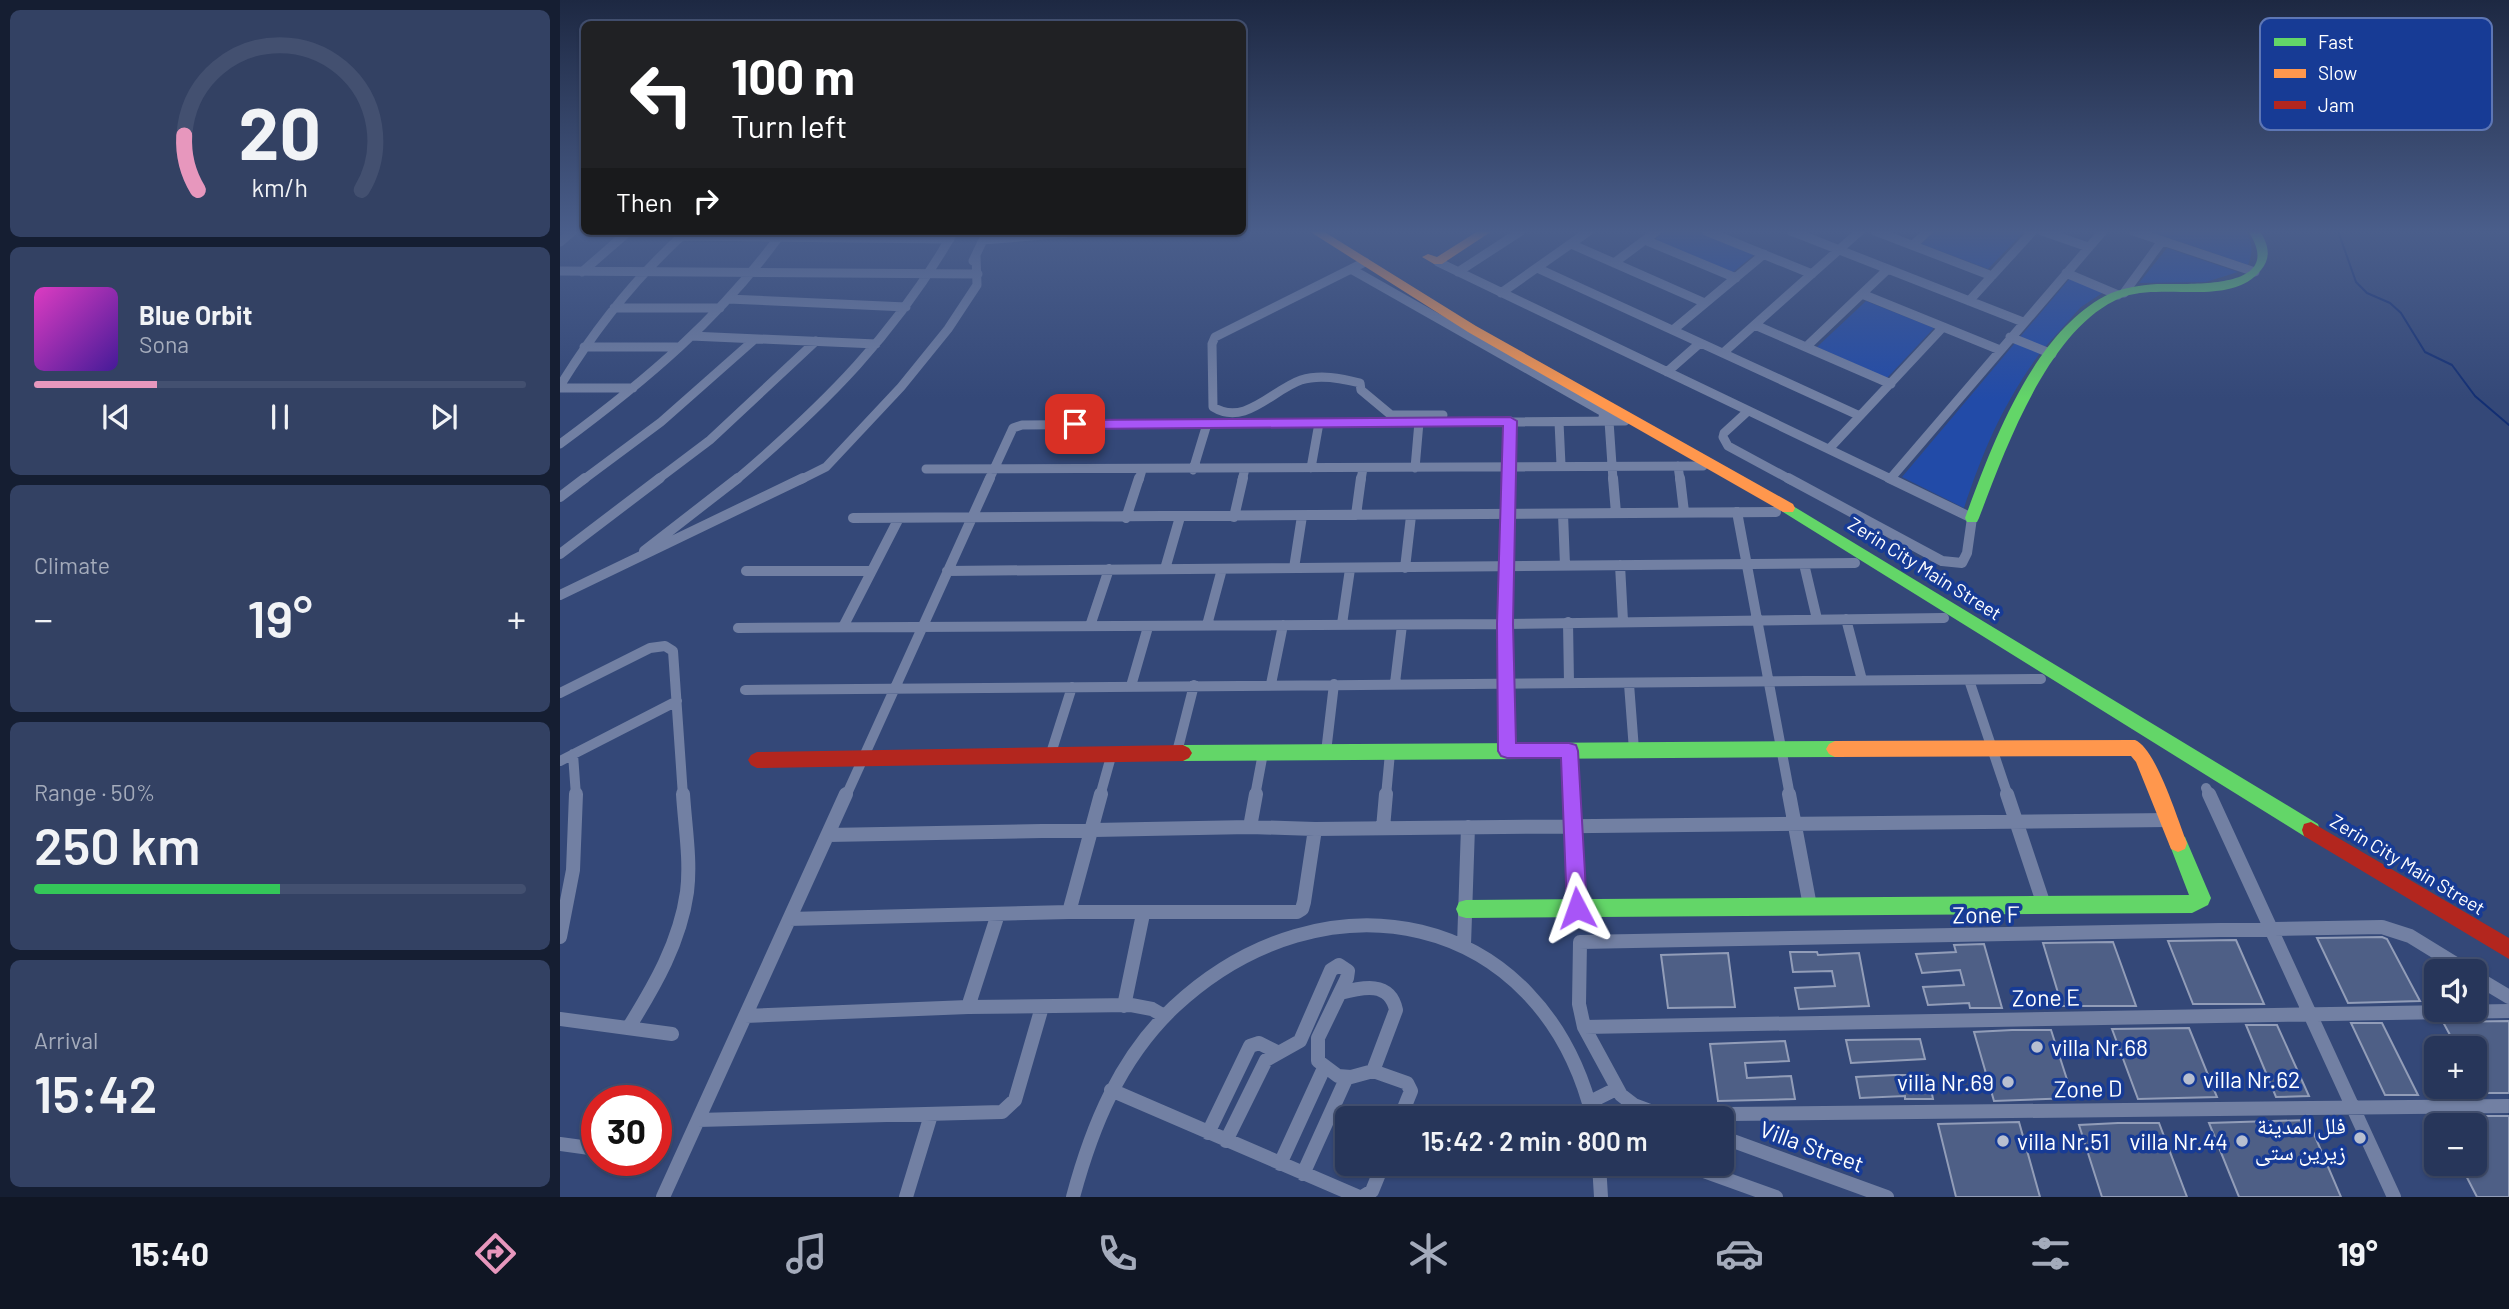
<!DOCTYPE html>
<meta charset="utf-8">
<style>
:root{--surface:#27365a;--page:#334163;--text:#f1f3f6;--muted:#a4abbb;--line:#435070;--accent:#e797bd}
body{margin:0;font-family:Barlow,"Noto Naskh Arabic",sans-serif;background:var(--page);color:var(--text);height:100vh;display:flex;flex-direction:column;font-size:26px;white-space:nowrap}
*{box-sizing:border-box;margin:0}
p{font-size:23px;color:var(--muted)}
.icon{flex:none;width:38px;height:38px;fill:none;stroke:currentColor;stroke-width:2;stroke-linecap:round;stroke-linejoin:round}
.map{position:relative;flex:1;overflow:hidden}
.drawer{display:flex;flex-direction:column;gap:10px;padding:10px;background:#151e32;width:560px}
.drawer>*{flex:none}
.banner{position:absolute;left:21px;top:21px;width:665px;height:214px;border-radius:10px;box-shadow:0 2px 5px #0004,0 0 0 2px var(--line);background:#202124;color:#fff;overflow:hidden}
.controls{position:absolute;left:1864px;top:959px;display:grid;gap:14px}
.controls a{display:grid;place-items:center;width:63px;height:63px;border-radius:10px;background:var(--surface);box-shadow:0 2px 5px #0004,0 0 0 2px var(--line);font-size:35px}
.speed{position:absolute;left:21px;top:1085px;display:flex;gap:14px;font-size:35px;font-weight:700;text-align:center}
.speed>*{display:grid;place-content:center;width:91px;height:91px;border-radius:50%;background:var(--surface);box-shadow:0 2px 5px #0004,0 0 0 2px var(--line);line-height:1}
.speed .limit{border:10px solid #d22;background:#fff;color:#111}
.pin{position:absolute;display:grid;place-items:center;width:60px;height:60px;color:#fff;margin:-30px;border-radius:14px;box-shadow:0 4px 10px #0006}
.me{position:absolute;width:77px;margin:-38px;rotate:356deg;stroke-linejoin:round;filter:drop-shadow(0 0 5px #0008)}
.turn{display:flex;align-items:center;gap:24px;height:147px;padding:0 35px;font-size:32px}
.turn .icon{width:91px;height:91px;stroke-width:2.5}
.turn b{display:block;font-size:49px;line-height:60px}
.then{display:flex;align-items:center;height:66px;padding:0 35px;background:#0003;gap:14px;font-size:26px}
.big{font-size:52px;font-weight:600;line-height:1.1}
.drawer .tile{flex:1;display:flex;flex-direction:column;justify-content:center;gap:10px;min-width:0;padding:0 24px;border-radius:10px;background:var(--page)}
.drawer .dial{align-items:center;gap:0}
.dial svg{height:182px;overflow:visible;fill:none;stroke:var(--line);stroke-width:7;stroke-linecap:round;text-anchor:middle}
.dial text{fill:var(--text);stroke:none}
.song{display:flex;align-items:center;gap:21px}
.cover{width:84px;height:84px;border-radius:10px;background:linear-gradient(135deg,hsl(310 70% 55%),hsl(260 70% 35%))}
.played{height:7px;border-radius:4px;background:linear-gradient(90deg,var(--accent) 25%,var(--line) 25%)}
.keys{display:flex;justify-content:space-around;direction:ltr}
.heat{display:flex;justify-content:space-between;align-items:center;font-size:38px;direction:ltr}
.charge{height:10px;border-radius:5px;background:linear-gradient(90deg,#34c759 50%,var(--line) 0)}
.trip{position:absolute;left:775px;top:1106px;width:399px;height:70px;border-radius:10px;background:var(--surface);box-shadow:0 2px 5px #0004,0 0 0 2px var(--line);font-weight:600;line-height:70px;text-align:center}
.menu{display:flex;height:112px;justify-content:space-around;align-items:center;background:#101624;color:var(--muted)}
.menu .icon{width:49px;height:49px}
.menu .current{color:var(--accent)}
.menu b{font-size:32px;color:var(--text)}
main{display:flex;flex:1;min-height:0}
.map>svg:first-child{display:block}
.green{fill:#224ba8}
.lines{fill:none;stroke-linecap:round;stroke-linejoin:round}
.stream{stroke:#122e73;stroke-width:2}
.building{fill:#4e5f86;stroke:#929db8;stroke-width:2}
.street-far2{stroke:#7280a3;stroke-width:9}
.street-far1{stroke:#7280a3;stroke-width:10}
.street{stroke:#7280a3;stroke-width:14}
.fast{fill:#63d668;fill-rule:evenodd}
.slow{fill:#ff974d;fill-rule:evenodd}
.jam{fill:#b3261e;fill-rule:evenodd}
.route{fill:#a855f7;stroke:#6d37a1;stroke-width:2}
.poi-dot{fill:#b8bfd0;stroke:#173b95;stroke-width:2.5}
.labels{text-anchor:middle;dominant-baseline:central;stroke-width:7;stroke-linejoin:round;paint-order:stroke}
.street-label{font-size:19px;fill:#fff;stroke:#173b95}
.near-street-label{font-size:23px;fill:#fff;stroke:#173b95}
.near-poi-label{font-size:23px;fill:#fff;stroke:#173b95;text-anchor:start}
.key{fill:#173b95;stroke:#5d76b5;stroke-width:2}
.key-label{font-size:19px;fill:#fff}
</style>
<main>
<section class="drawer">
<div class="tile dial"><svg viewBox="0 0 100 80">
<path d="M14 69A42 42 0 1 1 86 69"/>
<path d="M14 69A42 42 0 0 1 8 45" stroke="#e797bd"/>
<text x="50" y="56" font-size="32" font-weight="700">20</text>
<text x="50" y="72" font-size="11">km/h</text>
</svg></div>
<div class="tile">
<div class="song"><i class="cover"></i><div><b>Blue Orbit</b><p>Sona</p></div></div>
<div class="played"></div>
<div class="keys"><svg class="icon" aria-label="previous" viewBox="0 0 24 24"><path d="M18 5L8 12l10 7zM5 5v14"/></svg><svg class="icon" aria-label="pause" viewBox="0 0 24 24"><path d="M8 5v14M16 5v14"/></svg><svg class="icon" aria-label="next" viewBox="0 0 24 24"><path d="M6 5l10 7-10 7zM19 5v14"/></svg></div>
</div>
<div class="tile"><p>Climate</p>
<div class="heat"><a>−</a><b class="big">19°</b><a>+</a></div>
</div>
<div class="tile"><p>Range · 50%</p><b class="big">250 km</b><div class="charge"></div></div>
<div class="tile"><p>Arrival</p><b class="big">15:42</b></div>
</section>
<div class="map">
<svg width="1949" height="1197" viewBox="0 0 1949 1197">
<rect width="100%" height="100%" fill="#344878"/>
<path class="green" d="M1105,231H1138L1194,255L1173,272L1097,241L1096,238Z
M1375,231H1465L1428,269L1361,244Z
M1589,231H1686C1693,244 1693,251 1688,265Z
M1607,248L1678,272L1646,282L1579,283Z
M1511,277L1547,290L1521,307L1485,347L1460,337Z
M1306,301L1374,328L1327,378L1257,347Z
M1455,343L1480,353C1443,404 1424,448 1404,508L1342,477Z"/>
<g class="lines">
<path class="stream" d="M1778,231L1796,282L1807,293L1830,303L1841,313L1865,352L1892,365L1915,396L1949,425"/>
</g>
<path class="building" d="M1822,937L1827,939L1860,1001L1788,1003L1757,938Z
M1676,940L1704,1004H1633L1608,941Z
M1553,942L1576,1006H1502L1483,943Z
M1424,944L1442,1008H1410L1409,1003L1368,1005L1363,987L1404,985L1400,970L1362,973L1356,954L1396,952L1394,945Z
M1230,952H1257L1258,955L1299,953L1309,1006L1239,1009L1235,988L1275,986L1272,971L1233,972Z
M1168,953L1175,1007L1108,1008L1101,955Z
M1949,1021V1093H1922L1914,1080V1048H1897L1883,1022Z
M1791,1023H1822L1858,1095H1825Z
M1686,1025H1717L1749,1096L1716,1097Z
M1629,1028L1657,1097L1578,1099L1552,1029Z
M1452,1030H1491L1513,1098L1434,1101L1414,1032Z
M1360,1039L1365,1059L1291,1063L1286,1040Z
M1225,1041L1229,1061L1185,1063L1187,1078L1231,1076L1235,1099L1158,1101L1150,1044Z
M1335,1075H1368L1373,1099H1345V1096L1300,1098L1296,1077Z
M1918,1116H1949V1197H1917L1900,1164H1914V1125H1881L1877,1118H1919Z
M1748,1120L1781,1197H1679L1649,1123Z
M1459,1122L1480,1197H1396L1378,1124Z
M1558,1123H1599L1627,1197H1542L1519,1125Z"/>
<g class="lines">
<path class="street-far2" d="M1146,231L1252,274
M1231,231L1463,322
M1315,231L1432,276
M1482,231L1528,247
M1573,231L1695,272
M122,236L390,239
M1085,240L1176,278
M0,242L13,231
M1011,244L1145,303
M1353,245L1368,231
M413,261L423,240L533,231
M805,262L655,337L652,344L653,407C685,427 712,390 741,380C760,374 781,378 800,383L801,390L831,415H883
M878,262L1333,480
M1054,263L1097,231
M977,268L1300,416
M791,269L1052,417H1043
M0,271L418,274
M22,272L69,231
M898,272L961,231
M1506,273L1558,295
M941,293L1029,231
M1564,293L1602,241
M1302,294L1440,350
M168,299L346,307
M1409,301L1473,231
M54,308H160
M1195,325L1331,384
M1113,330L1204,254
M131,336L316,344
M1450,337L1492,354
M24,347H119
M1246,347L1328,269
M1163,353L1300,231
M1107,372L1140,343
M0,386C35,329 75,278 125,233
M0,388H73
M1188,411L1164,433L1163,437L1168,446L1231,480
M1049,421L1053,480
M999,422L1001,465
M0,444C84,382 162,317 223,231
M1269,449L1383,327
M1118,466L1120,480
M751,468L759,423
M855,468L859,422
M366,469L1143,466
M633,470L647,424
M1331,478L1543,231
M23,480L101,422L195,339
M97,480L150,440L256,341
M176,480C265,404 336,334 394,231
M240,480L266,467L341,387L388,329L417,285L416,255
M429,480L453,428L462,425L1065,421
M579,480L582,470
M682,480L685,469
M801,480L803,468
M949,480L950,421"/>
<path class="street-far1" d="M1053,478L1056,513
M1120,478L1124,512
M1228,478L1382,561L1402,563L1407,553L1412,518L1329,478
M0,497L25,478
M1177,512L1230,796
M1003,514L1005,565
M796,515L801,478
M674,517L683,478
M293,518L1216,512
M566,518L579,478
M84,551L178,478
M0,554L100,478
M1244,564L1257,619
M1060,565L1063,621
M734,568L742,516
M845,568L851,516
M605,569L620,517
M186,571H311
M387,571L1295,563
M0,595L243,478
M1286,619L1302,680
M1008,622L1009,683
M782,624L790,569
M647,625L662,569
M530,626L549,569
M283,627L339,518
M178,628L945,624L1384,618
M1409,680L1448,796
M835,683L842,625
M711,684L723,625
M1069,684L1074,750
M571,686L588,627
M185,690C617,685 1049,685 1481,679
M0,693L90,648L105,646L113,651L123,796
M947,751L945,624L949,478
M1009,751L1011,796
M617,752L634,685
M766,752L774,684
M491,753L512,687
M13,754L16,796
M0,761L117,701
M1646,788L1650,796
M286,796L430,478
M540,796L552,753
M695,796L703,753
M826,796L830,753"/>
<path class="street" d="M1011,794L1017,908
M1229,794L1250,906
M1447,794L1484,905
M1649,794L1834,1197
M690,827L696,794
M823,828L826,794
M268,835L690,827L755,829L1609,820
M509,912L541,794
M229,919L509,912H737L742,909L744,902L755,829
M0,937L13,870L16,794
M904,945L908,827
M1914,976L1949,997
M780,993C803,987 830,981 836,1010L813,1071
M564,1006L583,914
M408,1007L438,914
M185,1016L408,1007L571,1005L592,1009L604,1016
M0,1019L112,1034
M69,1027C95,985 120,942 127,892C131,861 125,826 123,794
M1024,1027L1949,1011
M551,1090L799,1197
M1030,1102L1056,1089
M1107,1117L1169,1114L1949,1106
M1109,1118L1074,1105L1061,1095L1024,1027L1019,1004L1020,942L1822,927L1850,936L1907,971
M138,1120L442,1112L455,1100L482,1007
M648,1133L690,1046L699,1043L717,1052
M1162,1137L1327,1197
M666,1141L706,1060L740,1041L771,970L779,965L788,971L787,978L758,1038V1061L778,1076L791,1077L813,1071L847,1083L851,1091L840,1118
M0,1144L37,1149
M720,1164L764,1068
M1039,1164L1041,1197
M1124,1164L1216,1197
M743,1174L786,1079
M103,1197L286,794
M346,1197L371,1115
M513,1197C532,1126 560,1058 614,1007C764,867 982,909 1033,1118
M802,1197L812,1191L823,1164"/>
<path class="fast" d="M1688,231H1700C1708,244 1712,257 1701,270C1677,300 1630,290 1596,292C1582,292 1567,294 1554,301C1486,335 1445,450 1419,518L1417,522H1407L1405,518C1432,445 1472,335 1545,296C1560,288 1580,285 1597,284C1626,283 1729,292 1688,231Z
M1228,503L1758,824L1760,830L1758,836L1751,838L1744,836L1223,512L1221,508L1223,504Z
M1275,741L1281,744L1284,749L1281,754L1275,757L623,761L617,758L614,753L617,748L623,745Z
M1618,834L1625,837L1651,898L1648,905L1632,913L906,918L899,916L896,909L899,902L906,900L1629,895L1609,843L1611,837Z"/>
<path class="slow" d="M749,231H763L916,326L1233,504L1235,508L1233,512H1223L908,332Z
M918,231H932L882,264H874L862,257L868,254L877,257Z
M1575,740C1596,748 1618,821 1627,843L1625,849L1618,852L1611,849L1576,762L1571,756L1275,757L1269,754L1266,749L1269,744L1275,741Z"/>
<path class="jam" d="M623,745L629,748L632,753L629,758L623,761L197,768L191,765L188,760L191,755L197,752Z
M1751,822L1949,938V959L1744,836L1742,830L1744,824Z"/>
</g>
<linearGradient id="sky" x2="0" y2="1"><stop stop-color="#1d2842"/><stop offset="0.58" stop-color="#4a5e8b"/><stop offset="1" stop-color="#4a5e8b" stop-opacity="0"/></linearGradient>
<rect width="1949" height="399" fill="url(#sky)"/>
<path class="route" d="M950,417L957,421L953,624L956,743H1009L1016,745L1018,751L1027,908L1024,914L1017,917L1010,914L1007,908L1001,758H947L941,756L938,751L937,624L943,426L515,429L508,424L515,420Z"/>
<g class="poi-dot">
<circle cx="1477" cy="1047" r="7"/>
<circle cx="1629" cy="1079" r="7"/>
<circle cx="1448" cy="1082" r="7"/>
<circle cx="1800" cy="1138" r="7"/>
<circle cx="1443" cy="1141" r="7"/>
<circle cx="1682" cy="1141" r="7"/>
</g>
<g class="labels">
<g class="street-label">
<text transform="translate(1365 568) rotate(32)">Zerin City Main Street</text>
<text transform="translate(1848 864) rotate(31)">Zerin City Main Street</text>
</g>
<g class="near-street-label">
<text transform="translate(1426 914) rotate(-1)">Zone F</text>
<text transform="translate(1486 997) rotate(-1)">Zone E</text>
<text transform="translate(1528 1088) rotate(-1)">Zone D</text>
<text transform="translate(1252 1146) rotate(20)">Villa Street</text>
</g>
<g class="near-poi-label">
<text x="1491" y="1047">villa Nr.68</text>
<text x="1643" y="1079">villa Nr.62</text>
<text x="1434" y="1082" text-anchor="end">villa Nr.69</text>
<text x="1786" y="1125" text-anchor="end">فلل المدينة<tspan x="1786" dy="26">زیرین ستی</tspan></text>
<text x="1457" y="1141">villa Nr.51</text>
<text x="1668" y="1141" text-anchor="end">villa Nr.44</text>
</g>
</g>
<rect x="1700" y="18" width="232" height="112" rx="10" class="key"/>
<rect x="1714" y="38" width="32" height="8" fill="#63d668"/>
<rect x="1714" y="69" width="32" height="9" fill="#ff974d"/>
<rect x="1714" y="101" width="32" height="8" fill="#b3261e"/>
<g class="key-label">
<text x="1758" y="49">Fast</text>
<text x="1758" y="80">Slow</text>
<text x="1758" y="112">Jam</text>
</g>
</svg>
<div class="controls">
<a><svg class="icon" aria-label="sound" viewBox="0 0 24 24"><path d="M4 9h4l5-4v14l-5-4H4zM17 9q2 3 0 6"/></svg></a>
<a>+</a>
<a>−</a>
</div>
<div class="speed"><div class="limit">30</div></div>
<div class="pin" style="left:515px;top:424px;background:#d93025"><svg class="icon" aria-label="arrive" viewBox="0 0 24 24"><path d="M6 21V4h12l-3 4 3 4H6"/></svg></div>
<svg class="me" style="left:1017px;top:908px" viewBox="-20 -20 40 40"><path d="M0-17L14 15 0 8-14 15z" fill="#a855f7" stroke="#fff" stroke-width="4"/></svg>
<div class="trip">15:42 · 2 min · 800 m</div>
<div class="banner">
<div class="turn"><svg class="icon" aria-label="left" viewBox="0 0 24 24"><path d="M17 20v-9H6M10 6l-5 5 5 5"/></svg><div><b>100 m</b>Turn left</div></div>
<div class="then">Then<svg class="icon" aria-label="right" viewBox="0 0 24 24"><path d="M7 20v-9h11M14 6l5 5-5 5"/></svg></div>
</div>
</div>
</main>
<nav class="menu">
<b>15:40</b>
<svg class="icon current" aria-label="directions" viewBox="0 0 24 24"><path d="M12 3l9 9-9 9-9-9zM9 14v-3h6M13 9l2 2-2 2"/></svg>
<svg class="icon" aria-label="music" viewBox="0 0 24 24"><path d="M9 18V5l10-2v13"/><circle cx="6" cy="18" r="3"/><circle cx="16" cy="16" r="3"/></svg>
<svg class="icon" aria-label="phone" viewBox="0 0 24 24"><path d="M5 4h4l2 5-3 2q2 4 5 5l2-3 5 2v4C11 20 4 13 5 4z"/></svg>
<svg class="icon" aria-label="climate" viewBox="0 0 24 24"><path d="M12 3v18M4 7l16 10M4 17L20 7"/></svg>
<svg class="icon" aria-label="car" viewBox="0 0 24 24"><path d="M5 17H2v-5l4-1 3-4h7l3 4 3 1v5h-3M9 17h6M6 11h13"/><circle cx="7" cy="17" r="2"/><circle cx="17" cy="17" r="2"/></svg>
<svg class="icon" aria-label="filters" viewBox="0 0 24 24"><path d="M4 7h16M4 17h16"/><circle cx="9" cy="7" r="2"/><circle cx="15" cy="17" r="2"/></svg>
<b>19°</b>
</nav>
